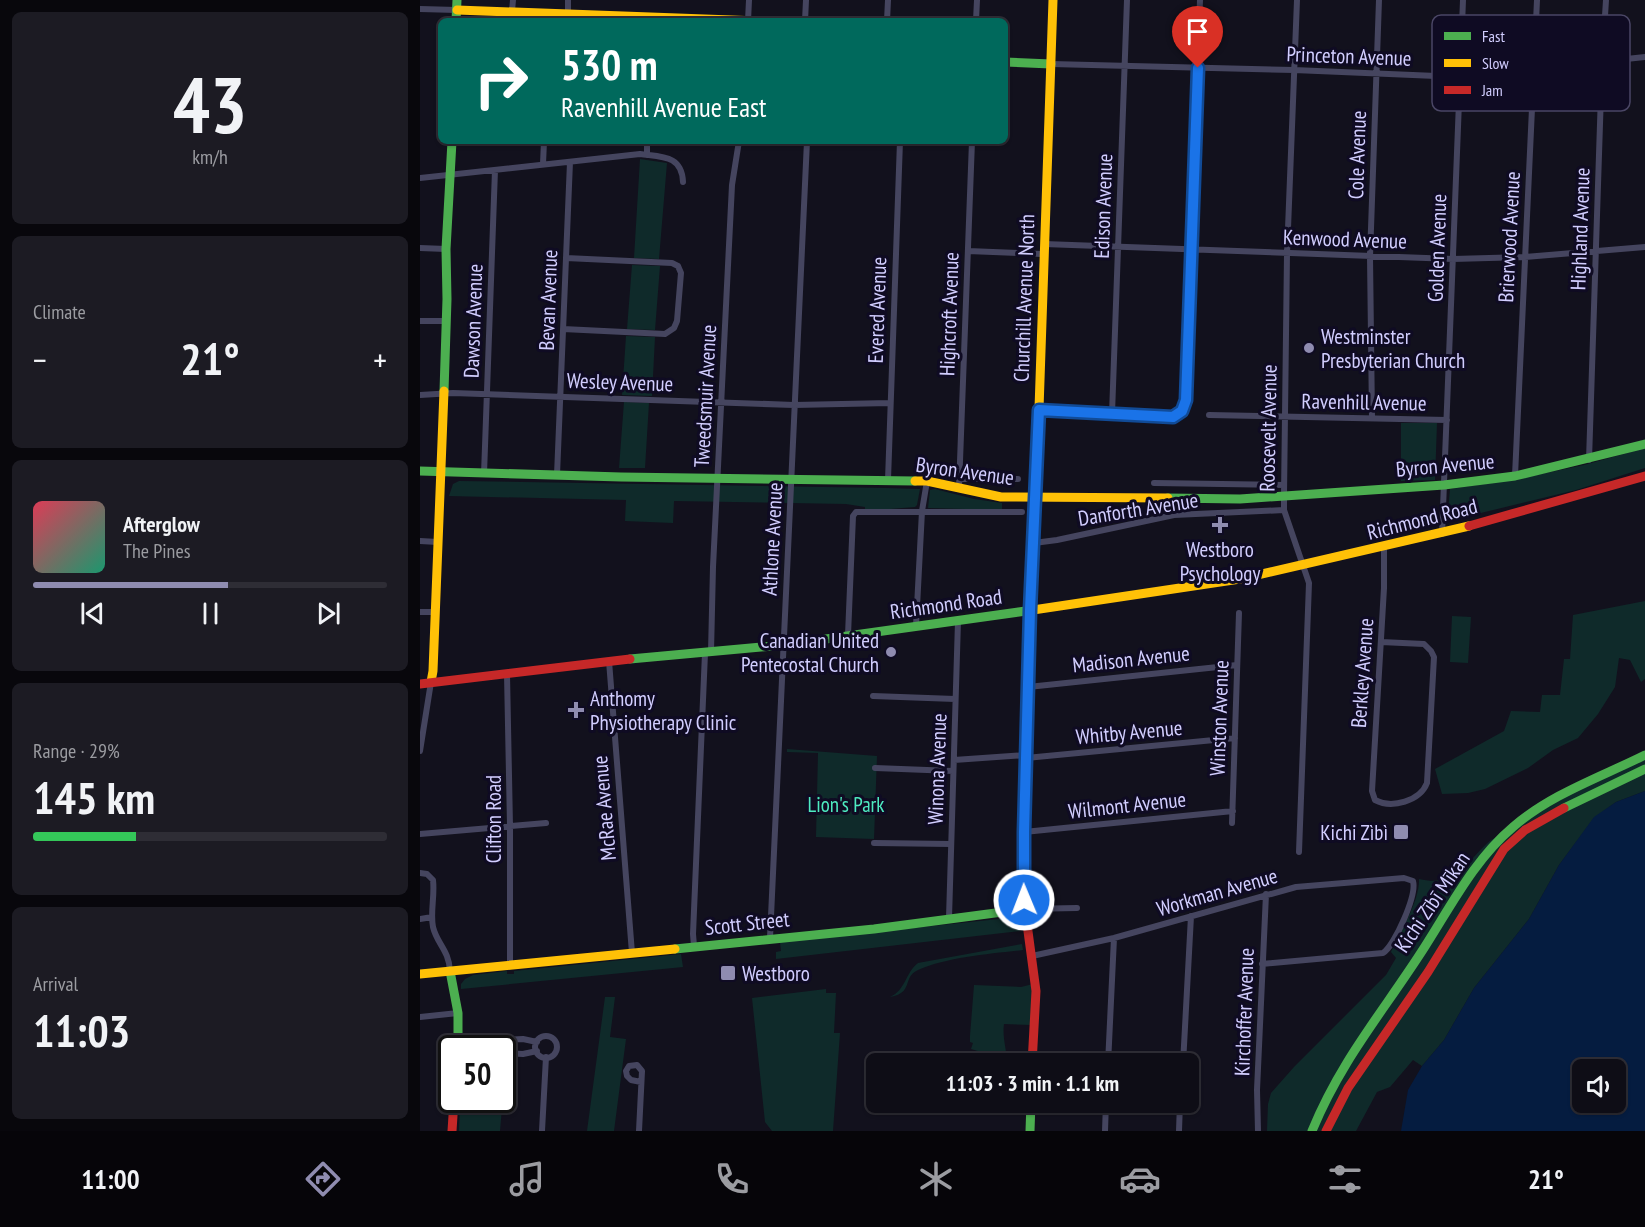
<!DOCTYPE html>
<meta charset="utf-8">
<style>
:root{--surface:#0e0d16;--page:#1c1b23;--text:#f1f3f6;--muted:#9b9ca1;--line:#2e2d35;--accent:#8f8cb0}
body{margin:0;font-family:"PT Sans Narrow",sans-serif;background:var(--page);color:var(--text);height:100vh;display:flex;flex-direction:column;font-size:22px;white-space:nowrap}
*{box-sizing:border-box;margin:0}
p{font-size:20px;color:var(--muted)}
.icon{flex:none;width:33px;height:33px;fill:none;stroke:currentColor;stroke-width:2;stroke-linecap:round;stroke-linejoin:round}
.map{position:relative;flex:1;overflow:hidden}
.side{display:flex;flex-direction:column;gap:12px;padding:12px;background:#08070c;width:420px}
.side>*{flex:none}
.banner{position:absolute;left:18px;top:18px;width:570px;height:126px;border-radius:9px;box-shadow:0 2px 4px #0004,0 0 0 2px var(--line);background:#00695c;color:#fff;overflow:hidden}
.buttons{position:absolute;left:1152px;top:1059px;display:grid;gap:12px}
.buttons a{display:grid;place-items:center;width:54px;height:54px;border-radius:9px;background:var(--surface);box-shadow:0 2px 4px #0004,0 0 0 2px var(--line);font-size:30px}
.speed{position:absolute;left:18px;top:1035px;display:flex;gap:12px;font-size:30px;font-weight:700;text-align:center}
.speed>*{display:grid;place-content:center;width:78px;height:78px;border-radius:50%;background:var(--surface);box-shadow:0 2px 4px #0004,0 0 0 2px var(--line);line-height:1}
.speed .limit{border:3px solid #111;border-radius:9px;background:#fff;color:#111}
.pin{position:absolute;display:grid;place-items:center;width:51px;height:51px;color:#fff;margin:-62px -26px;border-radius:50% 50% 50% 0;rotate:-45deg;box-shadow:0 0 6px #0007}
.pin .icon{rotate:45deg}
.me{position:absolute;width:66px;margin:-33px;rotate:359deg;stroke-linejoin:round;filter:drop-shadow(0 0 4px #0008)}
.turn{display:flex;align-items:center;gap:21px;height:126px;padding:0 24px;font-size:27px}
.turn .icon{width:78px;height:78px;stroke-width:2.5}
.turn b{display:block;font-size:42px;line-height:51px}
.big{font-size:45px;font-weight:600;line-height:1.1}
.side .card{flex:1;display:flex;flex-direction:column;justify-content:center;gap:9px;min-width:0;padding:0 21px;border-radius:9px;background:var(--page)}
.side .dial{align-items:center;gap:0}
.dial b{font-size:78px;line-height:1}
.song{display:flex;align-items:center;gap:18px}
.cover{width:72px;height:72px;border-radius:9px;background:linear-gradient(135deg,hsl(350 70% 55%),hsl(160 70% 35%))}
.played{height:6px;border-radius:3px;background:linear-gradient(90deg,var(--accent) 55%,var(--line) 55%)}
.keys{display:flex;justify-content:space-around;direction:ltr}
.heat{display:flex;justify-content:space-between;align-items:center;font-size:33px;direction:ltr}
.charge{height:9px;border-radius:4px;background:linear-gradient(90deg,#34c759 29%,var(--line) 0)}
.trip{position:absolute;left:446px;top:1053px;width:333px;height:60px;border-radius:9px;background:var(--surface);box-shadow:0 2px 4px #0004,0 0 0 2px var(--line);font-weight:600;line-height:60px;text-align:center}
.tabs{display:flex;height:96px;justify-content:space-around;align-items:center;background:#060509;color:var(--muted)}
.tabs .icon{width:42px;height:42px}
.tabs .current{color:var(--accent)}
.tabs b{font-size:27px;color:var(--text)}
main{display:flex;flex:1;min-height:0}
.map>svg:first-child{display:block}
.green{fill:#0f2a2a}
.water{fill:#051c40;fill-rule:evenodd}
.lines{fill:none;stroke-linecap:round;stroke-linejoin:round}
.street{stroke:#45455f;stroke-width:6}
.fast{stroke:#4caf50;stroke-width:9}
.slow{stroke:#ffc107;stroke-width:9}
.jam{stroke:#c62828;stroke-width:9}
.route-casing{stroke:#114b97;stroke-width:15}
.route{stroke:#1a73e8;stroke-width:10}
.poi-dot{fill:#8f8cb0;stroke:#0f0b23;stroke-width:2}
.labels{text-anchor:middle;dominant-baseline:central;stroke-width:6;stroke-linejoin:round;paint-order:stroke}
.street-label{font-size:21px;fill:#d2ceff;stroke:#0f0b23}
.poi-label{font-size:21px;fill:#d2ceff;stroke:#0f0b23;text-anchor:start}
.park-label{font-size:21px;fill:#4eebc0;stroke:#0f0b23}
.key{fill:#0f0b23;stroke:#4a4665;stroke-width:1.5}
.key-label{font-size:16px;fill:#d2ceff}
</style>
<main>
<section class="side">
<div class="card dial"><b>43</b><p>km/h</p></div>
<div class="card"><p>Climate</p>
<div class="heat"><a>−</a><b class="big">21°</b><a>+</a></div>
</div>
<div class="card">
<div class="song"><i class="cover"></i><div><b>Afterglow</b><p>The Pines</p></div></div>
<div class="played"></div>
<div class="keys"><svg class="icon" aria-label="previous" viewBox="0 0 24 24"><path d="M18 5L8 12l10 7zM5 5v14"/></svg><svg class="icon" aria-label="pause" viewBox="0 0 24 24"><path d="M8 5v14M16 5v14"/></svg><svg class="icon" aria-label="next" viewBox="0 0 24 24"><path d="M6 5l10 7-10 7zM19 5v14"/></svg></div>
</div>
<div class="card"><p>Range · 29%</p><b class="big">145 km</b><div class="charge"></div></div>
<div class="card"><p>Arrival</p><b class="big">11:03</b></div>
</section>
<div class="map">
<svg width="1225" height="1131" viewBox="0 0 1225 1131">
<rect width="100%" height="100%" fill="#12111d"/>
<path class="green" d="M220,159L247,163L239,259L214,258Z
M212,265L240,266L235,330L207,329Z
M206,336L235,337L232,396L202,395Z
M204,402L229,403L225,468H199Z
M981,423H1017L1015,480L981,481Z
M1225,448V468L1156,490L1040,518L1031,516L1028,512L1030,489L1092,480L1164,465Z
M39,481L466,488L500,489L497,505L495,507L445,511V507L426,504L254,501L253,523L205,521L206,500L29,496L33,484Z
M515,489L554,499L582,503V510L508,508L510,490Z
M1225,601V679L1221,682L1210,660L1199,658L1195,687L1178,714L1158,738L1133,750L1108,768L1065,789L1048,793L1022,794L1015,769L1084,731L1091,711L1120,712L1122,695H1140L1144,659H1150L1153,615Z
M1032,616L1051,617L1048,663L1030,662Z
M367,749L457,756L454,839L396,837L398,753L367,752Z
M1225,751V791L1196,802L1174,818L1139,865L1109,919L1054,988L1024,1040L1002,1066L993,1060L970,1087L957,1092L936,1131H847L848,1104L851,1093L874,1067L966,975L976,958L971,952C980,933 1000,900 999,879C1037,888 1047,860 1071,840Z
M588,918L589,927L598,926L600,931L356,959V952L361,951L360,942Z
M602,944L603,950C570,954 528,957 498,970C482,977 494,993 470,997C486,990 485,973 498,963Z
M261,954L263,967L41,989V984L45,979L53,975L87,971V974H94V971Z
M613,984L612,1025L584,1024C582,1038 587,1050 587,1063H572L568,1054L551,1049L553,1043L550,1042V1036L554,985L601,987Z
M406,989V993H416L414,1033H420L413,1131H352L345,1122L332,998Z
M185,997H195L190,1037L206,1039L194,1131H167Z
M40,1106L82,1108L80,1131H39Z"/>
<path class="water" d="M1225,791V1131H981L988,1090L1002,1066L1024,1040L1054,988L1109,919L1139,865L1174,817L1196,802ZM1162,1070H1196V1102H1162Z"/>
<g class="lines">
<path class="street" d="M877,0L867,254L864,495V510L889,583L879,852
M0,9L37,10
M92,11L93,0
M148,14V0
M328,21L329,0
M385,21L386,0
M467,21L468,0
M556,21L557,0
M631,64L874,70L1040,77L1225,57
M227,141V155
M123,164L124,141
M0,178L220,154C242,157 262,155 263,182
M624,244L1033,259L1105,257L1225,247
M0,248L26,249
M548,251L623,254
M0,321H26
M143,329L245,334L254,328L257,321L261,273L258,266L252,263L146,258
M0,395L33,393L374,405L470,403
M619,410L753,417L762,411L766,400L780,0
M692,414L707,0
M789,415L1027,420
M952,418L950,257L959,0
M1169,460L1182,63L1186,0
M64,474L75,170
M137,475L150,162
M1095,476L1117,0
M540,479H598
M468,480L480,141
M734,483L864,485
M539,488L552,141
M1022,534L1043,0
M0,541L18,542
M614,543L637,540L754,515L864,510
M0,612H16
M496,626L502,511L507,481
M428,635L433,516L436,512H602
M961,642L1004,644L1011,651L1014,657L1007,783C1000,801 972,809 955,800L952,791L964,588V547
M291,652L293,567L312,185L319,141
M189,661L212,953
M87,674L90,826V965
M608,687L817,665
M453,696L535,699
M0,751L11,682
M606,758L815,738
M534,760L606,755
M455,768L533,771
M812,823L819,613
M604,832L813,811
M0,834L126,823
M454,843L531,844
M0,873L7,874L13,880C15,896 10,912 13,927C17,944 29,950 30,971
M605,909L657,908
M529,918L538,621
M0,919L12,917
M350,938L387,141
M274,946L273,934L285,653
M612,956L694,938L876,887L984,878L993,881C997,895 975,945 963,953L842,964
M0,1017L38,1013
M115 1047a11 11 0 1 1 22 0a11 11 0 1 1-22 0Z
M38,1042L103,1039L117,1042
M82,1053L103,1054L117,1051
M688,1064L694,938
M763,1064L771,916
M122,1131L126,1057
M219,1131L222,1071L217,1065L209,1066L206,1071L207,1076L211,1080L221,1082
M685,1131L686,1102
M759,1131L760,1102
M838,1131L837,1090L846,894"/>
<path class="fast" d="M36,21L37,0
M585,62L631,64
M24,391L27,299L26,249L32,141
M0,471L201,477L495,481
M748,498L820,499L1024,485L1095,476L1225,444
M210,659L363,645L613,610
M1144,808L1225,769
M604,843L619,409
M255,949L454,929L605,909
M30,971L38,1013V1048
M610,1131L611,1102
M892,1131C921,1060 963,1012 1004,948C1031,906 1054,860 1093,827C1131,794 1181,777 1225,755"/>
<path class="slow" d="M37,10L339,21
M619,409L633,0
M495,481H507L581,497L748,498
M613,610L820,579L1049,526
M11,682L13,671L24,391
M0,974L255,949"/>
<path class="jam" d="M1049,526L1225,476
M0,684L210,659
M604,843L605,909L616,991L612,1064
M32,1131L34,1100
M906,1131L928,1088L1008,972L1084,849L1105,830L1144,808"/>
</g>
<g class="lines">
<g class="route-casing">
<path id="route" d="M604,900V832L610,610L619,410L753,417L762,411L766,400L778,68"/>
</g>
<use href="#route" class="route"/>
</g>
<g class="poi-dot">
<circle cx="889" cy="348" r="6"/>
<path d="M797 516h6v6h6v6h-6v6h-6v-6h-6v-6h6z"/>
<circle cx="471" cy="652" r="6"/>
<path d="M153 701h6v6h6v6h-6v6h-6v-6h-6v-6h6z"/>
<rect x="973" y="824" width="16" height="16" rx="3"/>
<rect x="300" y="965" width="16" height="16" rx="3"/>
</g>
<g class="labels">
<g class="street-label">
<text transform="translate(929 56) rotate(2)">Princeton Avenue</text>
<text transform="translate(937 155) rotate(-88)">Cole Avenue</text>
<text transform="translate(683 206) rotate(-88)">Edison Avenue</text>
<text transform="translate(1160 229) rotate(-88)">Highland Avenue</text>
<text transform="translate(1089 237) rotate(-87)">Brierwood Avenue</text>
<text transform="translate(925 239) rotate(2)">Kenwood Avenue</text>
<text transform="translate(1017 248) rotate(-88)">Golden Avenue</text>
<text transform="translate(604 298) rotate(-88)">Churchill Avenue North</text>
<text transform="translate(128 300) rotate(-88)">Bevan Avenue</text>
<text transform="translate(457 310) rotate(-88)">Evered Avenue</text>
<text transform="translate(529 314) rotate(-88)">Highcroft Avenue</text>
<text transform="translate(53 321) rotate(-88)">Dawson Avenue</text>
<text transform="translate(200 382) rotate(2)">Wesley Avenue</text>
<text transform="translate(285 396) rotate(-87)">Tweedsmuir Avenue</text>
<text transform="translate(944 402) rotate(1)">Ravenhill Avenue</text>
<text transform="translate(848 428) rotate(-89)">Roosevelt Avenue</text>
<text transform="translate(1025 465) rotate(-5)">Byron Avenue</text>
<text transform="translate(545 471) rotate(8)">Byron Avenue</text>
<text transform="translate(718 509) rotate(-9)">Danforth Avenue</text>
<text transform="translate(1002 519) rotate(-14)">Richmond Road</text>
<text transform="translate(352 539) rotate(-87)">Athlone Avenue</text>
<text transform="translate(526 604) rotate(-8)">Richmond Road</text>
<text transform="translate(711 659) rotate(-6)">Madison Avenue</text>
<text transform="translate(942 673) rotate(-86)">Berkley Avenue</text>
<text transform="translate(799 718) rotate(-88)">Winston Avenue</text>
<text transform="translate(709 732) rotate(-5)">Whitby Avenue</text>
<text transform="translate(517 769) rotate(-88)">Winona Avenue</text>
<text transform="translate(707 805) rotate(-6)">Wilmont Avenue</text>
<text transform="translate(184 808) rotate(-95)">McRae Avenue</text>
<text transform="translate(73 819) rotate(-90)">Clifton Road</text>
<text transform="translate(797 892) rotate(-16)">Workman Avenue</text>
<text transform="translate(1012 902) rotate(-56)">Kichi Zībī Mīkan</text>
<text transform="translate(327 923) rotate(-6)">Scott Street</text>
<text transform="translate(824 1012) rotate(-88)">Kirchoffer Avenue</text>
</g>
<g class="poi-label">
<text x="901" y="336">Westminster<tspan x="901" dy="24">Presbyterian Church</tspan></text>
<text x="800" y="549" text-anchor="middle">Westboro<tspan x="800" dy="24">Psychology</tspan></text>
<text x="459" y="640" text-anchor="end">Canadian United<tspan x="459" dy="24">Pentecostal Church</tspan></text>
<text x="170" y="698">Anthomy<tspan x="170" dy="24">Physiotherapy Clinic</tspan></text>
<text x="968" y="832" text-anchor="end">Kichi Zìbì</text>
<text x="322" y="973">Westboro</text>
</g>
<g class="park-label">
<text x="426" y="804">Lion's Park</text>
</g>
</g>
<rect x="1012" y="15" width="198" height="96" rx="9" class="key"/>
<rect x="1024" y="32" width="27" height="8" fill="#4caf50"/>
<rect x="1024" y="59" width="27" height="8" fill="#ffc107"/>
<rect x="1024" y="86" width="27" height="8" fill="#c62828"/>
<g class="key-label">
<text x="1062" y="42">Fast</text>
<text x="1062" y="69">Slow</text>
<text x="1062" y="96">Jam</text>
</g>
</svg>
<div class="buttons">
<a><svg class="icon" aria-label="sound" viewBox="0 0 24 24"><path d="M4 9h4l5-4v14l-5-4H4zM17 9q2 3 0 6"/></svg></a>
</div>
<div class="speed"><div class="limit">50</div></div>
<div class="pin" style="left:778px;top:68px;background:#d93025"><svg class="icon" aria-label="arrive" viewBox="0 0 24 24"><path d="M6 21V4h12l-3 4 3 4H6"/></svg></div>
<svg class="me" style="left:604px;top:900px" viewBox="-20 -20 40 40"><circle r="17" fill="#1a73e8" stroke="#fff" stroke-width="3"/><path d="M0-11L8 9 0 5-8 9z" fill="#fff"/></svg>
<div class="trip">11:03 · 3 min · 1.1 km</div>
<div class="banner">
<div class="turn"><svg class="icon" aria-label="right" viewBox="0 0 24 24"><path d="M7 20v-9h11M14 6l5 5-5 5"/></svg><div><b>530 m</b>Ravenhill Avenue East</div></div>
</div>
</div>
</main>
<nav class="tabs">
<b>11:00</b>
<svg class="icon current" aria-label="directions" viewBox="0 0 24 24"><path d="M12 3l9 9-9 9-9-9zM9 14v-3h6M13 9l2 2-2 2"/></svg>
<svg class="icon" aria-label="music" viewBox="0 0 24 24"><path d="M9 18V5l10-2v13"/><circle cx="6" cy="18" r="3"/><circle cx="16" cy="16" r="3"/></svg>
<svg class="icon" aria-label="phone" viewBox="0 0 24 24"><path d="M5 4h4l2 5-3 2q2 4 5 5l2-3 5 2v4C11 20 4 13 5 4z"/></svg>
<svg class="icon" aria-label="climate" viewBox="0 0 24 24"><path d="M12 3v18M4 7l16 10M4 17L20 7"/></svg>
<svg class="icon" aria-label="car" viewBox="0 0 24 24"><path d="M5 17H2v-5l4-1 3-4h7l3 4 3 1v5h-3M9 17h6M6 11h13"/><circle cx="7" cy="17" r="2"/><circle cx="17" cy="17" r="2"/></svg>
<svg class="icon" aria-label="filters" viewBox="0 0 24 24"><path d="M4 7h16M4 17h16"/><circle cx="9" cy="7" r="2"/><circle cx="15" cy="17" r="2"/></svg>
<b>21°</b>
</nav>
